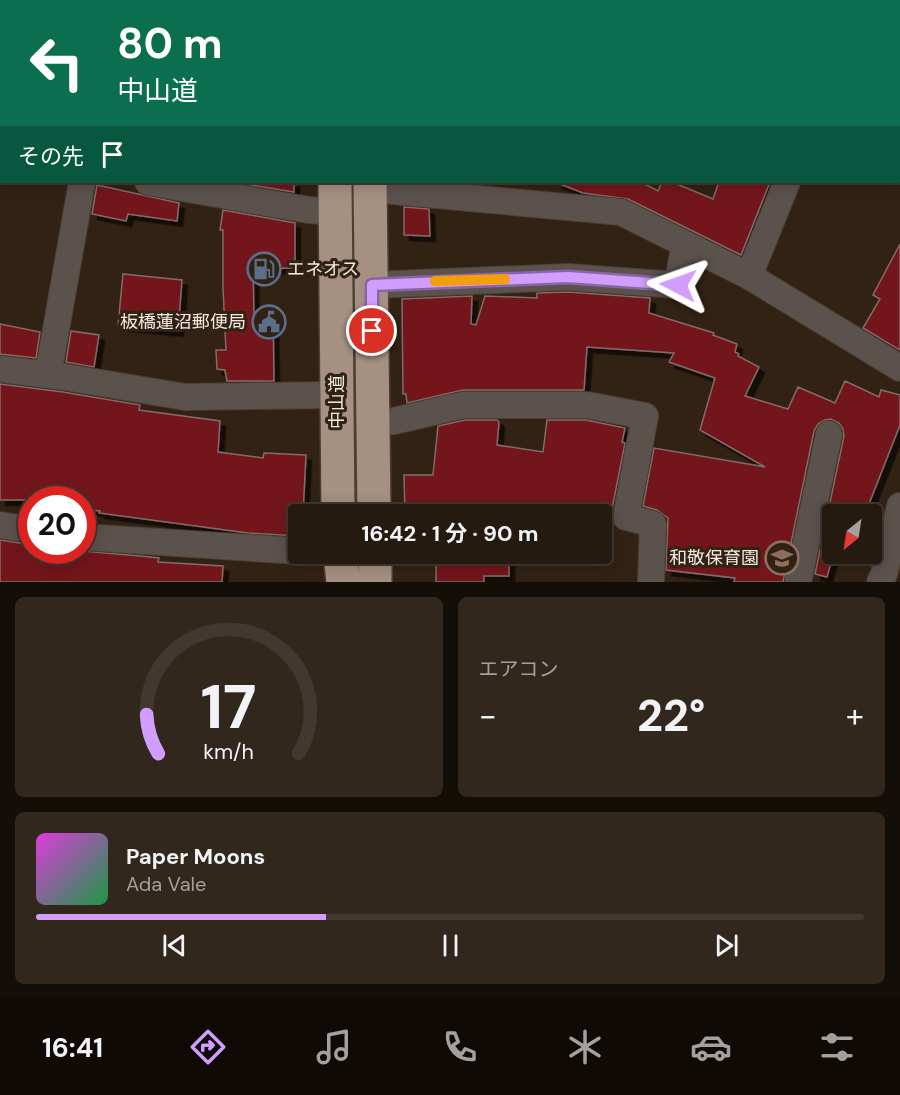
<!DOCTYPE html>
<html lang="ja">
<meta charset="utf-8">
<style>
:root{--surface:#251a0f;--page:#31271d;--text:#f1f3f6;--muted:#a3a19e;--line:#42382f;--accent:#d19dfe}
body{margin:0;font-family:"DM Sans","Noto Sans JP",sans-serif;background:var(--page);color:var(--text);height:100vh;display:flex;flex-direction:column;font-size:22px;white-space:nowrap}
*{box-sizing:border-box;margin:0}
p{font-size:20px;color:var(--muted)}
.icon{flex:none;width:33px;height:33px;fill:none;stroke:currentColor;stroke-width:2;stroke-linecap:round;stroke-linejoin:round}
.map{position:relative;height:582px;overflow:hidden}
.details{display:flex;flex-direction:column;gap:15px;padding:15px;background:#140e08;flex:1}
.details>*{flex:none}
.hud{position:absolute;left:0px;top:0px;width:900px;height:183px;box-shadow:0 3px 15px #0003,0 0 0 2px var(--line);background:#0b6e4f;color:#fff;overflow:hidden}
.needle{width:39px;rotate:210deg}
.fabs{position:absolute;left:822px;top:504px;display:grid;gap:12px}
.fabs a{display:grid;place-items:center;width:60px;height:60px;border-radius:6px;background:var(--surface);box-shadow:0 3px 15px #0003,0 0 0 2px var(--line);font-size:30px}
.speed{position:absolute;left:18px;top:486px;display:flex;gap:12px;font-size:30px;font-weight:700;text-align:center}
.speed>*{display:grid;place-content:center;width:78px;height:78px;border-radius:50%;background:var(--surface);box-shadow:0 3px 15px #0003,0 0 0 2px var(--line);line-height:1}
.speed .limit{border:9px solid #d22;background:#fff;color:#111}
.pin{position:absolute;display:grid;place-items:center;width:51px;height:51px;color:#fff;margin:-26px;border:3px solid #fff;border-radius:50%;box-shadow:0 2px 6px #0007}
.me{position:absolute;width:66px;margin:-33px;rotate:274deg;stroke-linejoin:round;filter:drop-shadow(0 0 4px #0008)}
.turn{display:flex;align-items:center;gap:21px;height:126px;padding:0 18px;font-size:27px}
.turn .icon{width:78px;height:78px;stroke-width:2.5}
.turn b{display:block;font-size:42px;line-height:51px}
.then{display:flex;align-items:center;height:57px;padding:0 18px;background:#0003;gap:12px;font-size:22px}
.big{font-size:45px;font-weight:700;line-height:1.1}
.details .tile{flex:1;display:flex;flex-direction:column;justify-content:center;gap:9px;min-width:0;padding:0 21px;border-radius:9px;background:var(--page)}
.details .dial{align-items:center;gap:0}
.dial svg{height:156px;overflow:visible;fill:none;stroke:var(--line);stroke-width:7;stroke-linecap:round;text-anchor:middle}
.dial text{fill:var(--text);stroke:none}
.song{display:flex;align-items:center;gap:18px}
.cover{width:72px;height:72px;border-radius:9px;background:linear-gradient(135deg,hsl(300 70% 55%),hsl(140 70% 35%))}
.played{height:6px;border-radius:3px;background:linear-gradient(90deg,var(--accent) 35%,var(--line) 35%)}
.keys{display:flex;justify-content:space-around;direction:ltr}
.heat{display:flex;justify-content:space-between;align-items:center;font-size:33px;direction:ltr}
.details .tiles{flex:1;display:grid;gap:15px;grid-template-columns:1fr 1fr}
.tile:last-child{grid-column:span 2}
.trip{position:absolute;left:288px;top:504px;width:324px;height:60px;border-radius:6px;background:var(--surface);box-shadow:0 3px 15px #0003,0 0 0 2px var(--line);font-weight:700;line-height:60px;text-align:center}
.tabs{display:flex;height:96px;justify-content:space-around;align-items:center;background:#0f0a06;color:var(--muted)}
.tabs .icon{width:42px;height:42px}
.tabs .active{color:var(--accent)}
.tabs b{font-size:27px;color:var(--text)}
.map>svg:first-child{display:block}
.building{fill:#73131c;stroke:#846b69;stroke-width:1.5;filter:url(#shadow)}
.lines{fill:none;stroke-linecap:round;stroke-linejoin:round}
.minor-casing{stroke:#4c3e31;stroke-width:28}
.highway-casing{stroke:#4c3e31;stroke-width:36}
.minor{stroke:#5b524d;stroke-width:26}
.highway{stroke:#a59082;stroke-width:33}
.route-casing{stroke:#8866a5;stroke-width:15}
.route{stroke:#d19dfe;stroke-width:10}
.slow{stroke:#f59e0b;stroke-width:10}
.labels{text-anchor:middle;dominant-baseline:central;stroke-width:6;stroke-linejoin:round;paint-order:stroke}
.poi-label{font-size:18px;fill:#f3e9e0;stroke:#312214;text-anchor:end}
.street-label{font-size:18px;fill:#f3e9e0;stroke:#312214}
</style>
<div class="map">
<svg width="900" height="582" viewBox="0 0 900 582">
<defs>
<filter id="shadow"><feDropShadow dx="5.5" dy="5.5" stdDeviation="0" flood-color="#0009"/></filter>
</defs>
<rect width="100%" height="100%" fill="#312214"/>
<path class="building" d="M233,182H294V192Z
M555,182H641L658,191L662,182H672L713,199L719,182H770L741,255L628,199L583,193Z
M97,185L179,203L177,221L128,214L126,221L92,214Z
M404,207L429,209L430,236L404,235Z
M223,210L295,223V268L253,269L254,315H273L274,381H227L225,370L217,369L216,350H226L223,288V230H220Z
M900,244V350L863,328L880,299L873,295Z
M123,274L182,280L178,331L118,325Z
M568,292L650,298L649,313L714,333L713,335L737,344L735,352L739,354L738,356L759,367L745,396L788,409L798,387L835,403L845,381L879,397L881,390L900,395V425L865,514H832V559L827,577L815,574L844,436L843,429L839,423L831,419L825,420L818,424L814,431L783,582H734L735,578L666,570L668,518L657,510L643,506L654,448L765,467L700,430L715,378L669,362L674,353L587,347L584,390H463L407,403L406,394H403L402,299L472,296L471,324L476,325L485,296L537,298V293Z
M0,324L40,332L36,358L0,354Z
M71,331L99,335L94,367L66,362Z
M0,384L63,392L140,405L139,410L220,421L218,452L263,458L264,453L306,455L303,514H298V536L248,533L99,513L100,511L82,509V500H0Z
M465,420H497L499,422L497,445L543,452L547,420H586L625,428L622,442L625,443L611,514H405L404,475H433L438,426Z
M0,540L32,545V550H70L140,556L159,558L158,562L223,566L222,582H0Z
M436,554H509V576H484V582H436Z"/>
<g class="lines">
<g class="minor-casing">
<path id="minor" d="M830,0L833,2
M533,2L534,0
M898,37L900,38
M0,148L2,149
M148,182L309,210L335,212
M371,189L621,212L749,276L900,368
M749,276L787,182
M372,285L568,277L677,285L685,244
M0,369L65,377L185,397L337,395
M48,375L82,182
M373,424L394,421L463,405H587L645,416L626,517L653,524L651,582
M0,525L32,530
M82,537L298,551
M798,582L829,434
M880,582L884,574L900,506"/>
</g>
<g class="highway-casing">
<path id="highway" d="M332,0V2
M367,0V2
M335,182L338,514
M370,182L374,514
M340,554L343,582
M375,554V582"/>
</g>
<use href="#minor" class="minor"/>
<use href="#highway" class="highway"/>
</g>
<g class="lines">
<g class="route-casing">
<path id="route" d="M372,331V285L568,277L678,285"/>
</g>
<use href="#route" class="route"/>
<path class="slow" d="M435,281L505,279"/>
</g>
<defs>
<g id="fuel-ring" transform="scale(1.725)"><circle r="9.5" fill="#312214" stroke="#5c6f8a" stroke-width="1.5"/><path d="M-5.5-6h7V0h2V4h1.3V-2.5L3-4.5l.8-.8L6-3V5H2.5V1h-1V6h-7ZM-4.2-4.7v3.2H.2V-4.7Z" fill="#5c6f8a"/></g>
<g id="civic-ring" transform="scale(1.725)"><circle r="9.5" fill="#312214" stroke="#5c6f8a" stroke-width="1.5"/><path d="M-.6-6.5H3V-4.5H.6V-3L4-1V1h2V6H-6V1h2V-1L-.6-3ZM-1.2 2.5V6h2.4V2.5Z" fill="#5c6f8a"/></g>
<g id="school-ring" transform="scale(1.725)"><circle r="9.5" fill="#312214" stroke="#8d6e63" stroke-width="1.5"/><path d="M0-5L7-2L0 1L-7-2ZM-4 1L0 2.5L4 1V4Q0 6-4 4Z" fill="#8d6e63"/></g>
</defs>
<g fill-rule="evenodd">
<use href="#fuel-ring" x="264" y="269"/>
<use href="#civic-ring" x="269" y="322"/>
<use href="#school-ring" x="782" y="558"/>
</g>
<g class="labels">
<g class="poi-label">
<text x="287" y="269" text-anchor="start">エネオス</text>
<text x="246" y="322">板橋蓮沼郵便局</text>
<text x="759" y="558">和敬保育園</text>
</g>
<g class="street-label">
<text transform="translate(337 402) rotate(-90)">中山道</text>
</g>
</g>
</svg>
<div class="fabs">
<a><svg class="needle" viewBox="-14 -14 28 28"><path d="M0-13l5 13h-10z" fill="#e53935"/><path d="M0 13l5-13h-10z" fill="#a3a19e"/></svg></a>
</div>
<div class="speed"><div class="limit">20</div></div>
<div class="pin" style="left:372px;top:331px;background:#d93025"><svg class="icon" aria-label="arrive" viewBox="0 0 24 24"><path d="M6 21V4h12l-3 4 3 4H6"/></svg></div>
<svg class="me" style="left:678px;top:285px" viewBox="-20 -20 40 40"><path d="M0-17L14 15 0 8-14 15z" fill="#d19dfe" stroke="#fff" stroke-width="4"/></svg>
<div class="trip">16:42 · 1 分 · 90 m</div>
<div class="hud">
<div class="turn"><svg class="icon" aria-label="left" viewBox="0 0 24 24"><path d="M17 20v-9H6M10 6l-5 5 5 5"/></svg><div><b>80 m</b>中山道</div></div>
<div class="then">その先<svg class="icon" aria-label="arrive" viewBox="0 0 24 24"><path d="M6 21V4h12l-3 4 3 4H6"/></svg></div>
</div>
</div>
<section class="details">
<div class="tiles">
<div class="tile dial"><svg viewBox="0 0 100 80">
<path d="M14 69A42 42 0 1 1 86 69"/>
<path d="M14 69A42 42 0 0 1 8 49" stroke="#d19dfe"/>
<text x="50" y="56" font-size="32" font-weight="700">17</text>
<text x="50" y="72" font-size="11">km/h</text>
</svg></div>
<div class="tile"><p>エアコン</p>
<div class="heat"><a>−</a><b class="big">22°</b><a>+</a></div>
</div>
<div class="tile">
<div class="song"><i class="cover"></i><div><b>Paper Moons</b><p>Ada Vale</p></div></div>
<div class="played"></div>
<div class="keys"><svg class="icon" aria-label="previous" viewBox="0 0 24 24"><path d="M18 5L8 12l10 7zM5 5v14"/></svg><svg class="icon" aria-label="pause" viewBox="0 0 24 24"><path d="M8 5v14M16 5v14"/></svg><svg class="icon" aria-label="next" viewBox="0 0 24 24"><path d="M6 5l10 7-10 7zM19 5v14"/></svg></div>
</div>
</div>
</section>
<nav class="tabs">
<b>16:41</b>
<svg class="icon active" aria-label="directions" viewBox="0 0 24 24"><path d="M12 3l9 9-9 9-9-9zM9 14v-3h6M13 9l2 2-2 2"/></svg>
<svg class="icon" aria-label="music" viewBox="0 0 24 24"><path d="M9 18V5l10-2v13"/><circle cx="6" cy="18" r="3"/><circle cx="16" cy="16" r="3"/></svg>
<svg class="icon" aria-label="phone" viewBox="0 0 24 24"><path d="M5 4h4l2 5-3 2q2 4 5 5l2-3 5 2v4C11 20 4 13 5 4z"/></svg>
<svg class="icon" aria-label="climate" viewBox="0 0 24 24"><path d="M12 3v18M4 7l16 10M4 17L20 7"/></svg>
<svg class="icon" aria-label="car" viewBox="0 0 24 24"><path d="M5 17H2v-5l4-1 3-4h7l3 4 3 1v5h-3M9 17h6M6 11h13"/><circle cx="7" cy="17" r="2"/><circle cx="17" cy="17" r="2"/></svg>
<svg class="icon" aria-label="filters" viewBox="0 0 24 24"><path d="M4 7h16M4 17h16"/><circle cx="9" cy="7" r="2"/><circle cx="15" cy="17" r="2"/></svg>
</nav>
